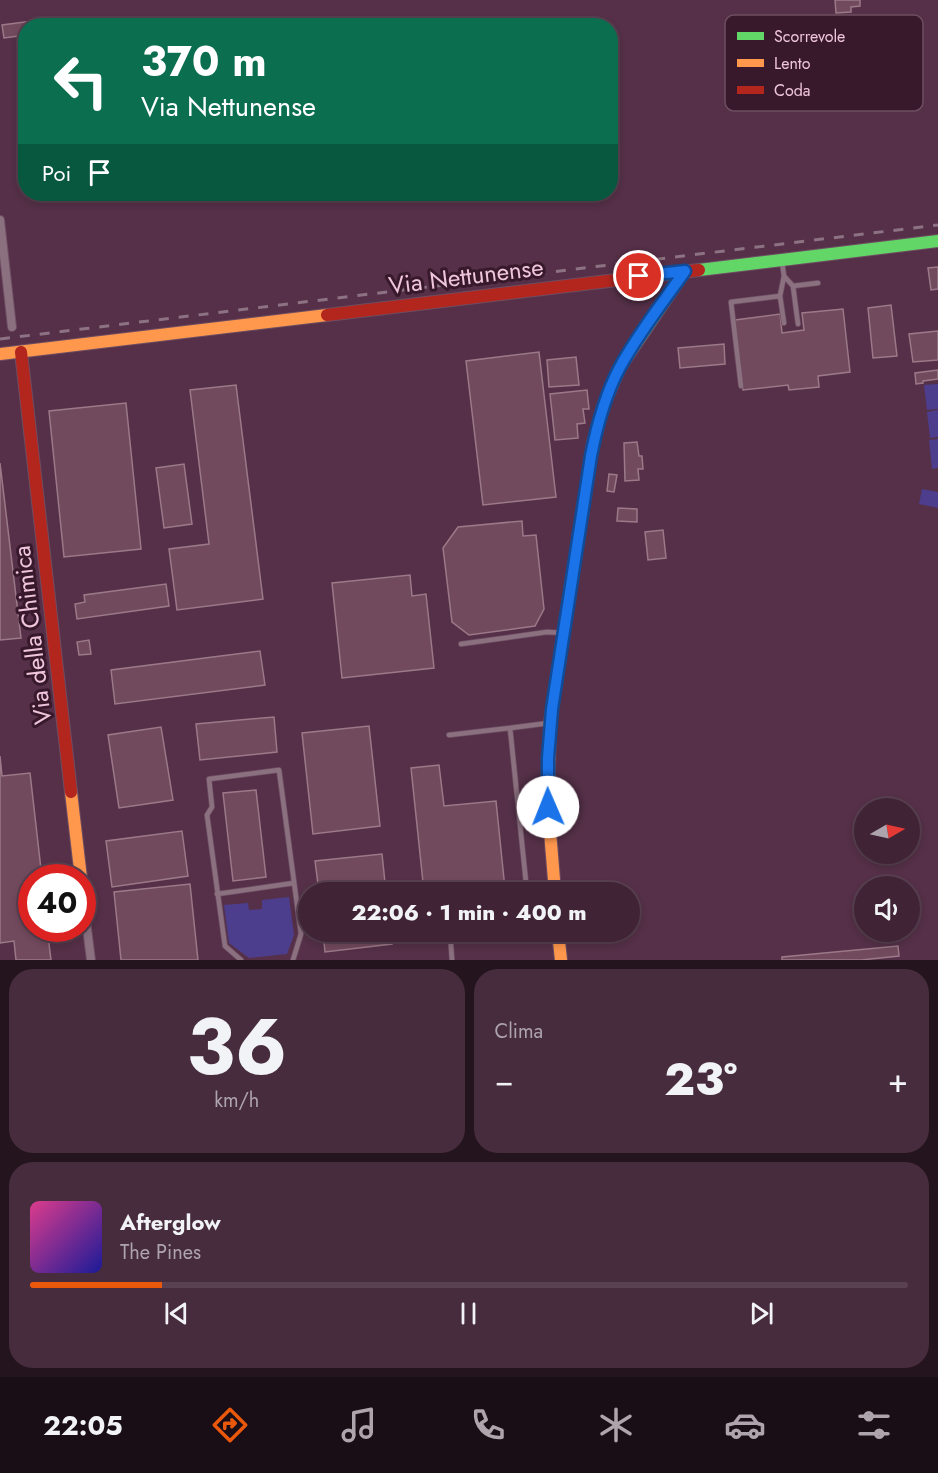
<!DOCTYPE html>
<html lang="it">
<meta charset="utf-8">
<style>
:root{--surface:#402436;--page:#472c3e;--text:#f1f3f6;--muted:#aea4ad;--line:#594151;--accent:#ea580c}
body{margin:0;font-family:Jost,sans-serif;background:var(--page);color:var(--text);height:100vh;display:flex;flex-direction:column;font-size:22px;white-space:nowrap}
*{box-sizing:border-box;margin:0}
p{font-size:20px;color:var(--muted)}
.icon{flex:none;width:33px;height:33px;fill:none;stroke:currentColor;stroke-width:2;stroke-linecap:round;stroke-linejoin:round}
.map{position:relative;height:960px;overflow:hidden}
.panel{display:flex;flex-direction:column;gap:9px;padding:9px;background:#23141e;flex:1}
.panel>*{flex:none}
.hud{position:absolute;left:18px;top:18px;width:600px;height:183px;border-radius:24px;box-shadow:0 3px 9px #0003,0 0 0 2px var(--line);background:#0b6e4f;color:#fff;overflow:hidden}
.needle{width:39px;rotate:81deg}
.tools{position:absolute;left:854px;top:798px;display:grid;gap:12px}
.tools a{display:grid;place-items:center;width:66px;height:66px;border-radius:50%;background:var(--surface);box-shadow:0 3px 9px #0003,0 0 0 2px var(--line);font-size:30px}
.speed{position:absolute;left:18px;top:864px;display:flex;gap:12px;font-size:30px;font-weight:700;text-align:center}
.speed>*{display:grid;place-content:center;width:78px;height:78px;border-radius:50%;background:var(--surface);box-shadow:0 3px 9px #0003,0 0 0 2px var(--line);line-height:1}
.speed .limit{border:9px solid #d22;background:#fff;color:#111}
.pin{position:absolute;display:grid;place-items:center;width:51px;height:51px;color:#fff;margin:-26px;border:3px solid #fff;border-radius:50%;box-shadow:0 2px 6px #0007}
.me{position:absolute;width:66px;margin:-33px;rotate:359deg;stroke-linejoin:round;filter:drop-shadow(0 0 4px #0008)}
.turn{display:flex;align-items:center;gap:21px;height:126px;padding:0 24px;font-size:27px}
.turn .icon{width:78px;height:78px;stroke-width:2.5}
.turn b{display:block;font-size:42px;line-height:51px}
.then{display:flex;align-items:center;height:57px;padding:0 24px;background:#0003;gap:12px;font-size:22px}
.big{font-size:45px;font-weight:800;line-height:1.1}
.panel .widget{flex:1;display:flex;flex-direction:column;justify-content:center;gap:9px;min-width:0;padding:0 21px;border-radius:24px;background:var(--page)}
.panel .dial{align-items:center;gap:0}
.dial b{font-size:78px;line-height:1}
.song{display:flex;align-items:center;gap:18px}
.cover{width:72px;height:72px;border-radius:9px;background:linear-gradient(135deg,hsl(330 70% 55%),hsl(240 70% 35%))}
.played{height:6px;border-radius:3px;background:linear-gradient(90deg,var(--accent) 15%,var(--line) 15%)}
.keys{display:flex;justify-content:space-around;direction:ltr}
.heat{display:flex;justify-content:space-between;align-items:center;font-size:33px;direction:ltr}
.panel .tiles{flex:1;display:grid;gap:9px;grid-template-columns:1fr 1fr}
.widget:last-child{grid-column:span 2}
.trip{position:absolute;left:298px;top:882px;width:342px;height:60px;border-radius:30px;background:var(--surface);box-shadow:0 3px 9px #0003,0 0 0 2px var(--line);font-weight:800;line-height:60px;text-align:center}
.tabs{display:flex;height:96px;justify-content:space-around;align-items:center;background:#1a0e16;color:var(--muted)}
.tabs .icon{width:42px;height:42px}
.tabs .on{color:var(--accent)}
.tabs b{font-size:27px;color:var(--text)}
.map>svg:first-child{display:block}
.green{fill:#4c3e8d}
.building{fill:#724a5d;stroke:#9b7988;stroke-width:1.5}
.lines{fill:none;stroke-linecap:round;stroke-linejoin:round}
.lane-casing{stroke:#6e4d62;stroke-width:6}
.street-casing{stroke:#6e4d62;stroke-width:10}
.fast-casing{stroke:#6e4d62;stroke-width:14}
.slow-casing{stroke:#6e4d62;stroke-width:14}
.jam-casing{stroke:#6e4d62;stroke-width:14}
.lane{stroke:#8b7080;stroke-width:4.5}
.street{stroke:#8b7080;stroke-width:8}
.fast{stroke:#63d668;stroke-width:12}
.slow{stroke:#ff974d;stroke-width:12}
.jam{stroke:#b3261e;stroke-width:12}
.rail{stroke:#8c7282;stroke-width:3;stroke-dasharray:10 10;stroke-linecap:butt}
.route-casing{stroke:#114b97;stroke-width:15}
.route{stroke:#1a73e8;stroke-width:10}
.labels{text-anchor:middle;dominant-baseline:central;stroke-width:6;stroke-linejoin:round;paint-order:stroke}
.street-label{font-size:24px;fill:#efc6dc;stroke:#38192b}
.key{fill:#38192b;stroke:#6f4d60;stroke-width:1.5}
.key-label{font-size:16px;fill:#efc6dc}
</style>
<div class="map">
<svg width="938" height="960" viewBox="0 0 938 960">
<rect width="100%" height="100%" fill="#553048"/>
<path class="green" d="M938,384V409L927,410L924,385Z
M938,410V437L930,438L927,412Z
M938,439V468L932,469L929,440Z
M922,489L938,492V508L919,504Z
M289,897L294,935L287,954L249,958L229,943L224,905L248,903L249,910L262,909V900Z"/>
<path class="building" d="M835,0H860V6L851,7V12L836,13Z
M32,21V26H26V35L4,38L2,25Z
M938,267V289L931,290L928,268Z
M891,305L897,356L873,358L868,308Z
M843,309L850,372L818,376L819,387L789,390L788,385L743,390L735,320L780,314L782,333L804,330L802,313Z
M938,331V360L913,362L909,334Z
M724,344L725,364L680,368L678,348Z
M539,352L556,497L483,505L466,361Z
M576,357L579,385L549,387L547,360Z
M938,370V379L923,381V383L916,384L915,373Z
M236,385L263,599L177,610L169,549L209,544L190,390Z
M587,390L589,409H583L585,423L577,424L578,438L555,440L550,394Z
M126,403L141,549L64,557L49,411Z
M637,442L639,456H642L643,469H638L639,480L625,481L624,443Z
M0,463L21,638L0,640Z
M184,464L192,524L164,528L156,468Z
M609,474L617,475L614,492L607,491Z
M618,508L637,509V522L617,521Z
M522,521L523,536L536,535L544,609L535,626L469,635L452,622L443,548L458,527Z
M663,530L666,558L648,560L645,532Z
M410,575L412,596L426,594L434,668L342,678L332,583Z
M166,584L169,606L77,619L75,604L85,602L84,595Z
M89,640L91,654L79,655L77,642Z
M260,651L265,685L115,704L111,670Z
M274,717L277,752L200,760L196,724Z
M369,726L380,826L313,834L302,733Z
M161,727L173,800L119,808L108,735Z
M0,756L2,776L30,773L42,878H32V928H47L51,960H16L14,941L0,943Z
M439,765L444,806L496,801L505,889L474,892H424L411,768Z
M256,790L266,877L233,881L223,793Z
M182,831L188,876L112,887L106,841Z
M382,854L386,892H319L315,861Z
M190,884L198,960H121L114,892Z
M323,932H390L392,944L325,952Z
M898,946L899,956L861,960H782V957Z"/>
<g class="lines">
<g class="lane-casing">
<path id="lane" d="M784,276L793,286L798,324
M793,286L818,283
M780,296L784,323
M741,386L731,302L780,296L784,276L782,262
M461,644L547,632L563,633
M449,735L510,728
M527,892L510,728L549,723
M217,894L294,883
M450,932L452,960
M241,960L225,946L207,815L212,807L209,779L279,770L301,934L293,960"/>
</g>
<g class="street-casing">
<path id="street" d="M0,220L12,327
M82,889L91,960"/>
</g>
<g class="fast-casing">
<path id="fast" d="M699,270L938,241
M565,623L593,443L604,404L620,367L685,271"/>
</g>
<g class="slow-casing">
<path id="slow" d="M0,354L327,315
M71,792L81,878
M555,892L548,807L550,722L565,623
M558,932L561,960"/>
</g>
<g class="jam-casing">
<path id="jam" d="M327,315L699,270
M21,352L71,792"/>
</g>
<use href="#lane" class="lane"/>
<use href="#street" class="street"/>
<use href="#fast" class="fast"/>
<use href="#slow" class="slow"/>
<use href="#jam" class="jam"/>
<path class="rail" d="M0,339L938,225"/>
</g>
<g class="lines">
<g class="route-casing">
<path id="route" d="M548,807V758L552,709L591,456C597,425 605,395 620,367C638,334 663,302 685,271L639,276"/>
</g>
<use href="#route" class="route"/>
</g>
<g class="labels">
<g class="street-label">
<text transform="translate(466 276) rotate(-7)">Via Nettunense</text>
<text transform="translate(32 635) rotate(-97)">Via della Chimica</text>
</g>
</g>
<rect x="725" y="15" width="198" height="96" rx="9" class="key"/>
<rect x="737" y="32" width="27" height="8" fill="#63d668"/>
<rect x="737" y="59" width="27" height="8" fill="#ff974d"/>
<rect x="737" y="86" width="27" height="8" fill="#b3261e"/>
<g class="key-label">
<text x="774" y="42">Scorrevole</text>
<text x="774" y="69">Lento</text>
<text x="774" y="96">Coda</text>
</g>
</svg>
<div class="tools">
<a><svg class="needle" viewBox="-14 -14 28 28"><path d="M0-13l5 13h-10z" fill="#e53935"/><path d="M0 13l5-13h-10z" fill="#aea4ad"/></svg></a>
<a><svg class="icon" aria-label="sound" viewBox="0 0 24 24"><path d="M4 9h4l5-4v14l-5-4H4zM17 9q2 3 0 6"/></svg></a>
</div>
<div class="speed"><div class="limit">40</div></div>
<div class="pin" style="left:639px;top:276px;background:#d93025"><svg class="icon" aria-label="arrive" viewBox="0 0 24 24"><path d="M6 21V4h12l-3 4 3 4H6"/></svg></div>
<svg class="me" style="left:548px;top:807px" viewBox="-20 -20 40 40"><circle r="19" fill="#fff"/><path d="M0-13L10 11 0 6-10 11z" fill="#1a73e8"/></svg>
<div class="trip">22:06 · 1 min · 400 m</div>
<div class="hud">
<div class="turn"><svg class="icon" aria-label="left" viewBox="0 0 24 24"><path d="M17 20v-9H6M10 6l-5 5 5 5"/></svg><div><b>370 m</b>Via Nettunense</div></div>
<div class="then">Poi<svg class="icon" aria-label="arrive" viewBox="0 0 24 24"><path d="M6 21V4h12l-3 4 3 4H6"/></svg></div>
</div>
</div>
<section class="panel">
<div class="tiles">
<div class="widget dial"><b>36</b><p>km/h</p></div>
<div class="widget"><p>Clima</p>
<div class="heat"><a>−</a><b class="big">23°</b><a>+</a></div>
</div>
<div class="widget">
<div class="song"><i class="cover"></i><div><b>Afterglow</b><p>The Pines</p></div></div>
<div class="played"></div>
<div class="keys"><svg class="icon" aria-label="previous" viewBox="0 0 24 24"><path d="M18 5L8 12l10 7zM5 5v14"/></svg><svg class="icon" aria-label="pause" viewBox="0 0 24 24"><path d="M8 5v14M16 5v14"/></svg><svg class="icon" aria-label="next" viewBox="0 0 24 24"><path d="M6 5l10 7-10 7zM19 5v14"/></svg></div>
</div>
</div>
</section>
<nav class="tabs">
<b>22:05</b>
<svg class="icon on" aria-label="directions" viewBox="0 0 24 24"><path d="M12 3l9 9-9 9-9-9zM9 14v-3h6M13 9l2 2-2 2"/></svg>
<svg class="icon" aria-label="music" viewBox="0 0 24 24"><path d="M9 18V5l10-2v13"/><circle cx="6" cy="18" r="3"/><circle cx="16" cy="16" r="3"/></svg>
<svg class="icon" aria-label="phone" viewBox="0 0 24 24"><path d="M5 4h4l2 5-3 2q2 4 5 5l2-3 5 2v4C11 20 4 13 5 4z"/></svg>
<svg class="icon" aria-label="climate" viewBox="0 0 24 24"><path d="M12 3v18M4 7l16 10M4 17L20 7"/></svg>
<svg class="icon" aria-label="car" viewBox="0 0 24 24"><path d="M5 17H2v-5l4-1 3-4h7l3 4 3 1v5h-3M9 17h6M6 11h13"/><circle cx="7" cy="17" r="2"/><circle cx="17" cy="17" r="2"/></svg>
<svg class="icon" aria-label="filters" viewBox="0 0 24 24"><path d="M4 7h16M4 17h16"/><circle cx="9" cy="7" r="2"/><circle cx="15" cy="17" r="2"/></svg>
</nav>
